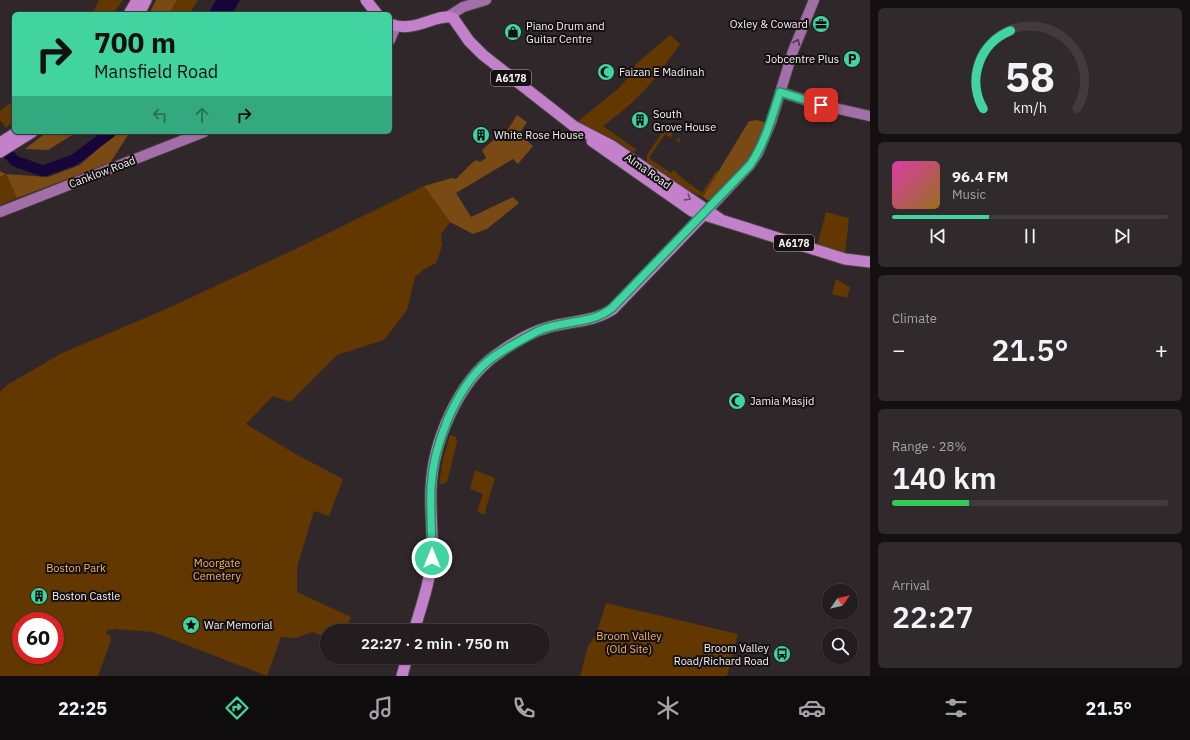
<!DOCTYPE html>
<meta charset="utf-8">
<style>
:root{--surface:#241d20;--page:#302a2d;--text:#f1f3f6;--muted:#a3a2a5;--line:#413b3e;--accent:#41d4a1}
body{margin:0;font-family:"IBM Plex Sans",sans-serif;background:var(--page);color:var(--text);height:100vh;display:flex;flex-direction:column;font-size:15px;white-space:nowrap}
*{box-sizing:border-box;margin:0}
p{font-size:13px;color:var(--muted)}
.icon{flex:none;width:22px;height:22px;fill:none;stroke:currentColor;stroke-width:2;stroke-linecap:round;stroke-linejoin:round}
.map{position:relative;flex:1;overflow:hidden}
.panel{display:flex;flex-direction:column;gap:8px;padding:8px;background:#141012;width:320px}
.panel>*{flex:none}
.guide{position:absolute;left:12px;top:12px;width:380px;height:122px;border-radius:6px;box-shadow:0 1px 3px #0004,0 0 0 1px var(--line);background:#41d4a1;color:#111;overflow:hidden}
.needle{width:26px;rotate:56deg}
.buttons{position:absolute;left:822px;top:584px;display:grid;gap:8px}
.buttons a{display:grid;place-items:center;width:36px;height:36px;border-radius:50%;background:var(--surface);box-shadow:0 1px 3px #0004,0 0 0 1px var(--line);font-size:20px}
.speed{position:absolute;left:12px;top:612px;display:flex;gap:8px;font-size:20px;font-weight:700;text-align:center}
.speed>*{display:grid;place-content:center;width:52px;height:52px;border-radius:50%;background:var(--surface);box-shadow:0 1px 3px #0004,0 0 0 1px var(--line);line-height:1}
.speed .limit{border:6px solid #d22;background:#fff;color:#111}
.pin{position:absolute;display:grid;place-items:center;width:34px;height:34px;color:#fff;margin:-17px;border-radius:8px;box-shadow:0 2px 6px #0006}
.me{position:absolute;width:44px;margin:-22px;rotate:0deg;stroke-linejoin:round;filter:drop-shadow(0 0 3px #0008)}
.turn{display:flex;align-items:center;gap:14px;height:84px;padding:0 16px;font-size:18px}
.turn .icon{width:52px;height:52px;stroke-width:2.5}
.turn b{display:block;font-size:28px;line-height:34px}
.lanes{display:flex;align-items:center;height:38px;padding:0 16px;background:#0003;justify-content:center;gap:20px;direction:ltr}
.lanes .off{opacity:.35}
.big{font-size:30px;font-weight:600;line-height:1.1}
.panel .widget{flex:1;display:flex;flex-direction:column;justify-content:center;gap:6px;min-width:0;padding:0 14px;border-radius:6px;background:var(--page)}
.panel .dial{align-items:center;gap:0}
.dial svg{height:104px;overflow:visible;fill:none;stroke:var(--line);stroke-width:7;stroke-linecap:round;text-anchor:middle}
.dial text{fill:var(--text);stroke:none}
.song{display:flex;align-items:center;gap:12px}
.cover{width:48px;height:48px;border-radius:6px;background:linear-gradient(135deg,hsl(320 70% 55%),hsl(40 70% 35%))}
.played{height:4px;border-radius:2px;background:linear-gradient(90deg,var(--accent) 35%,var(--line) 35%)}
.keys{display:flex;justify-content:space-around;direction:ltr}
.heat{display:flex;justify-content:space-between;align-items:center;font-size:22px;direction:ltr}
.charge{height:6px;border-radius:3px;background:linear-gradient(90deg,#34c759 28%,var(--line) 0)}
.trip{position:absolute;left:320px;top:624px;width:230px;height:40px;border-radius:20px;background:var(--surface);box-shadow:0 1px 3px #0004,0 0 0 1px var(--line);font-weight:600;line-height:40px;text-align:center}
.tab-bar{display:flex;height:64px;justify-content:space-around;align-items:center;background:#0e0c0d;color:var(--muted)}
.tab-bar .icon{width:28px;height:28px}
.tab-bar .selected{color:var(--accent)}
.tab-bar b{font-size:18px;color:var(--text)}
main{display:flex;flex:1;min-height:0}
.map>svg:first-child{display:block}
.green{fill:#623800;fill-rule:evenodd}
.forest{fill:#794a14}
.water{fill:#160538}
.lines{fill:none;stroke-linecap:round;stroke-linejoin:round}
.river{stroke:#160538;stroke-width:11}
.secondary-casing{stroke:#4c4346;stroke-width:12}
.primary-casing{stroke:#4c4346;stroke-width:13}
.secondary{stroke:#a36fa8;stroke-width:10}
.primary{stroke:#c481cb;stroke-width:11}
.oneway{stroke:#4e374e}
.oneway2{stroke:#6c496e}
.route-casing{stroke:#2a8a69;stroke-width:10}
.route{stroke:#41d4a1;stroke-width:7}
.labels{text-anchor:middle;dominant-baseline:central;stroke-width:4;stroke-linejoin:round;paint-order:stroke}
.shield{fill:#151112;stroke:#b2adae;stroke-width:1}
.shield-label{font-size:10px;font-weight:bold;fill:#f6f0f1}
.poi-label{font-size:11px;fill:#f6f0f1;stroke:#151112;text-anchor:start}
.street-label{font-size:11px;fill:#f6f0f1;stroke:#151112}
.park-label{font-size:11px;fill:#f9b169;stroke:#151112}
</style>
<main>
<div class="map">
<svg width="870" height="676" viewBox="0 0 870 676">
<rect width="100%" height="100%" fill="#30272a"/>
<path class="green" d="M99,0H123L113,14H92Z
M177,0H198L189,14H169Z
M670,35L680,44C656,79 637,102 603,126L637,150L633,152L615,140L577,122L619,88L631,74L630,73L636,64Z
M14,100V121L6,128L0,120V111Z
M665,128L673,134L671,137L676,141L679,136L680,143L665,134L649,158L671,173L673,170L678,173L677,174L702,193L716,171L718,173L703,197L683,188L647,162V155Z
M6,174L17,198L0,205V177Z
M424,186L450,222L441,234L442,246L436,263L423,270L415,277L407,310L384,340L337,355L290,402L273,396L246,424L292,452L343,479L329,516L314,511L297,567V592L351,617L345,631H327V638L313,632L296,638L281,637L267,676L153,632L116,629L108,630L106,634L110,635L111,640L98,676H0V392L7,385L62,353L164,310L302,246ZM21,621H55V655H21Z
M826,212L849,218L845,254L817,246Z
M836,279L850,287L847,298L832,294Z
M450,435L456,437L457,442L447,482L439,485L443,459Z
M475,470L495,478L484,515L477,511L483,494L470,489Z
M606,603L738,634L727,676H580L588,646L596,635Z"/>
<path class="forest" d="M156,0H177L169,14H149Z
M517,115L527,122L519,134L533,146L518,164L513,159L456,193L471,217L513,197L519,203L487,229L473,234L450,222L424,186L452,178L456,179L473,162L477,160L480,162L486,158L482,150L499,135L503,137Z
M757,120L767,123L748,163L712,200H707L703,197L749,121Z
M47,132H77L48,150L25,149Z
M117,132H130L110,163L17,198L6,174L0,177V171L6,174L48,177L80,165Z"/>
<path class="water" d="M216,0H240L232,14H208Z"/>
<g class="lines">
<path class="river" d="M0,145L15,161L43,171L74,160L111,132"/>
<g class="secondary-casing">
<path id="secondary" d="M449,16L463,7L486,0
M390,40L396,26
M780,92L821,105L870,116
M708,210L750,165L758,153L771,122L793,51L814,0
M0,212L204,132"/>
</g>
<g class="primary-casing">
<path id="primary" d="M366,0L377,14
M129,14L137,0
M139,14L146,0
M390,24C415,34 438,12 453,18L469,41L483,55L575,127L612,146L720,219
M592,141L692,211L845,259L870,262
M0,143L17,132
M0,152L32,132
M414,631C421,607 430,582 432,557C433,534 430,511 431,488C433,442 458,382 496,355C511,344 531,332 549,327C571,321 594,322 613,309L708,210
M402,676L407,657"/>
</g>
<use href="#secondary" class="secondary"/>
<use href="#primary" class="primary"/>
</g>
<defs><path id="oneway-chevron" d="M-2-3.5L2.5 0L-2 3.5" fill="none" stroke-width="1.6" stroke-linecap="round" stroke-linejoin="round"/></defs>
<use class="oneway" href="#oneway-chevron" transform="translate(797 42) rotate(-68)"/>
<use class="oneway2" href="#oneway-chevron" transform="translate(688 198) rotate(32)"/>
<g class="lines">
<g class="route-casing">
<path id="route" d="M432,558C432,535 430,511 431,488C433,446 455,389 488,361C503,349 521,340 538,331C562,320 591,325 612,308L750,165C765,143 772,117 780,92L821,105"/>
</g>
<use href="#route" class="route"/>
</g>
<defs>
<g id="office-disc" transform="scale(0.9)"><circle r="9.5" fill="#41d4a1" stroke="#151112"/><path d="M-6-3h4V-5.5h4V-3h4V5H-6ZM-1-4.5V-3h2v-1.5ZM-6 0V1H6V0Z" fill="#111"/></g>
<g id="shop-disc" transform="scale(0.9)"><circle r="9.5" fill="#41d4a1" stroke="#151112"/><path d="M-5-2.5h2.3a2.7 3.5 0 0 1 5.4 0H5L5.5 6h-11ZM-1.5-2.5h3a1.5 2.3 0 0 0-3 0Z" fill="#111"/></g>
<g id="parking-disc" transform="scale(0.9)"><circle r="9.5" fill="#41d4a1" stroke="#151112"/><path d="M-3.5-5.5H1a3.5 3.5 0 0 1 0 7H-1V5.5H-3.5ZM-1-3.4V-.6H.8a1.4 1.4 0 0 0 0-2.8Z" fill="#111"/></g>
<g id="mosque-disc" transform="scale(0.9)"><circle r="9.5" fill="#41d4a1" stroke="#151112"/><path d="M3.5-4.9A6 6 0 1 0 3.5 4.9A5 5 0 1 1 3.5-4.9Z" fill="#111"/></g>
<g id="building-disc" transform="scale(0.9)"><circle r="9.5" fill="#41d4a1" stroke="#151112"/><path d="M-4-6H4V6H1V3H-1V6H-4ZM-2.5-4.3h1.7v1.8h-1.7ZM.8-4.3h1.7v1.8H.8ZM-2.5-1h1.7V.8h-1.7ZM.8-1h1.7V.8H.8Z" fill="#111"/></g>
<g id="sight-disc" transform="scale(0.9)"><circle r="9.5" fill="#41d4a1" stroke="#151112"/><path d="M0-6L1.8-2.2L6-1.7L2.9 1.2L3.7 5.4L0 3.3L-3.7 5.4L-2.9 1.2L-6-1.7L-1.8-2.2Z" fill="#111"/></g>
<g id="bus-disc" transform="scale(0.9)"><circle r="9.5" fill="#41d4a1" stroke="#151112"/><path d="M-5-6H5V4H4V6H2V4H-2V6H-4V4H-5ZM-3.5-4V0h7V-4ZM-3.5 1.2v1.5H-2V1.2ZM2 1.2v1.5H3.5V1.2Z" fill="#111"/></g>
</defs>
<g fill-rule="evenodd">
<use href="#office-disc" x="821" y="24"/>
<use href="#shop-disc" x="513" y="32"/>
<use href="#parking-disc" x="852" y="59"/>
<use href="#mosque-disc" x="606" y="72"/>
<use href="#building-disc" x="640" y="120"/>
<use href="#building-disc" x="481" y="135"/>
<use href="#mosque-disc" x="737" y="401"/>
<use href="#building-disc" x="39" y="596"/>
<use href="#sight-disc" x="191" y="625"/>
<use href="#bus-disc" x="782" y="654"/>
</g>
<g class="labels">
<g class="shield">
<rect x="491" y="70" width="40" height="16" rx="3"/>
<rect x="774" y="235" width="40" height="16" rx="3"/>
</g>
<g class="shield-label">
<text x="511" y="78">A6178</text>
<text x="794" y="243">A6178</text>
</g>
<g class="poi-label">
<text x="808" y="24" text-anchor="end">Oxley &amp; Coward</text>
<text x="526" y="26">Piano Drum and<tspan x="526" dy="13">Guitar Centre</tspan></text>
<text x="839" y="59" text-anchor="end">Jobcentre Plus</text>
<text x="619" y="72">Faizan E Madinah</text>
<text x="653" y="114">South<tspan x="653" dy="13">Grove House</tspan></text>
<text x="494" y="135">White Rose House</text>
<text x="750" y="401">Jamia Masjid</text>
<text x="52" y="596">Boston Castle</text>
<text x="204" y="625">War Memorial</text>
<text x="769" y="648" text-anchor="end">Broom Valley<tspan x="769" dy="13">Road/Richard Road</tspan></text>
</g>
<g class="street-label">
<text transform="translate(648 171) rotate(35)">Alma Road</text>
<text transform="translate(102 172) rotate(-21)">Canklow Road</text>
</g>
<g class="park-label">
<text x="217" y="563">Moorgate<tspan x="217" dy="13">Cemetery</tspan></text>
<text x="76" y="568">Boston Park</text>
<text x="629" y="636">Broom Valley<tspan x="629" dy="13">(Old Site)</tspan></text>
</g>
</g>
</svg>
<div class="buttons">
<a><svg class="needle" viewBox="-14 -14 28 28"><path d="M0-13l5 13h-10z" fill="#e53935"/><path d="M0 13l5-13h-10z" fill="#a3a2a5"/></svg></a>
<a><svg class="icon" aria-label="search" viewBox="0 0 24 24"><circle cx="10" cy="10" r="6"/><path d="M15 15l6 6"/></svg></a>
</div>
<div class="speed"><div class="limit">60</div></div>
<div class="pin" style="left:821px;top:105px;background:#d93025"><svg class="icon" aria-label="arrive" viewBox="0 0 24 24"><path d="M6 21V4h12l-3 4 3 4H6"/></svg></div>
<svg class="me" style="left:432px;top:558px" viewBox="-20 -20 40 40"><circle r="17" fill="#41d4a1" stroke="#fff" stroke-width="3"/><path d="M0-11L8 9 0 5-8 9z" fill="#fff"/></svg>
<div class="trip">22:27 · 2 min · 750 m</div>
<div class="guide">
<div class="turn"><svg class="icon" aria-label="right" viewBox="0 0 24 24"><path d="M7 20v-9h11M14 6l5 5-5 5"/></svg><div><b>700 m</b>Mansfield Road</div></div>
<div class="lanes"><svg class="icon off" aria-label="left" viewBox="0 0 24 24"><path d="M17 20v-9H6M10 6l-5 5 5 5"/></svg><svg class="icon off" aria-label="ahead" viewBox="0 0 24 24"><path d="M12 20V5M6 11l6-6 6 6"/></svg><svg class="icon" aria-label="right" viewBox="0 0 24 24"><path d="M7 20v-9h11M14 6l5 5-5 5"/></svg></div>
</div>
</div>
<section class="panel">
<div class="widget dial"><svg viewBox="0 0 100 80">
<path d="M14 69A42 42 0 1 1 86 69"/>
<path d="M14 69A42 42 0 0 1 35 9" stroke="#41d4a1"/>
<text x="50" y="56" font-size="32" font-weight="700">58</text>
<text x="50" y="72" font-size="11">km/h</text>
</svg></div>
<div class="widget">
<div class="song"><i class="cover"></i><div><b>96.4 FM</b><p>Music</p></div></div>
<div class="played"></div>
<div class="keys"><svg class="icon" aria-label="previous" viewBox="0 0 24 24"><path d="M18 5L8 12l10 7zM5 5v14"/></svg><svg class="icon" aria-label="pause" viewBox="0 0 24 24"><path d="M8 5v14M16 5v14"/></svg><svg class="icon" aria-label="next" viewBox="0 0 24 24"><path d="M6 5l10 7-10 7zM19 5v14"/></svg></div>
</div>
<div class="widget"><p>Climate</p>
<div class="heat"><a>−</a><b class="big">21.5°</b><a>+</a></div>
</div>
<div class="widget"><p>Range · 28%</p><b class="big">140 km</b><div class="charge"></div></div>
<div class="widget"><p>Arrival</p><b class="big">22:27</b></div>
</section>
</main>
<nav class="tab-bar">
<b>22:25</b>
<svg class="icon selected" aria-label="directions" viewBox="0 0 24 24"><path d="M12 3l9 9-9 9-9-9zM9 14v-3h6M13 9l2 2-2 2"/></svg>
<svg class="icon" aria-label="music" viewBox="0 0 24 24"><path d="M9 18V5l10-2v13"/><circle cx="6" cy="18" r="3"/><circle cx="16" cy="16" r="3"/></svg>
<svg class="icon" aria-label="phone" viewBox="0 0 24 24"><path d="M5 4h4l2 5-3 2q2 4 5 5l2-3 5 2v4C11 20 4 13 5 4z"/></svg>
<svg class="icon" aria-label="climate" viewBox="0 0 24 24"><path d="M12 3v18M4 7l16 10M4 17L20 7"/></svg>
<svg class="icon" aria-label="car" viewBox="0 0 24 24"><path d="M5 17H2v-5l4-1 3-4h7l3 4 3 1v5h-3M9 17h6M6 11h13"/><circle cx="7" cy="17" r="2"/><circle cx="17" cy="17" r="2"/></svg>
<svg class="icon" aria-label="filters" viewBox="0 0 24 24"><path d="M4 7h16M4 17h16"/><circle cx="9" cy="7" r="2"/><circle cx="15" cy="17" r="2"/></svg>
<b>21.5°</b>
</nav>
